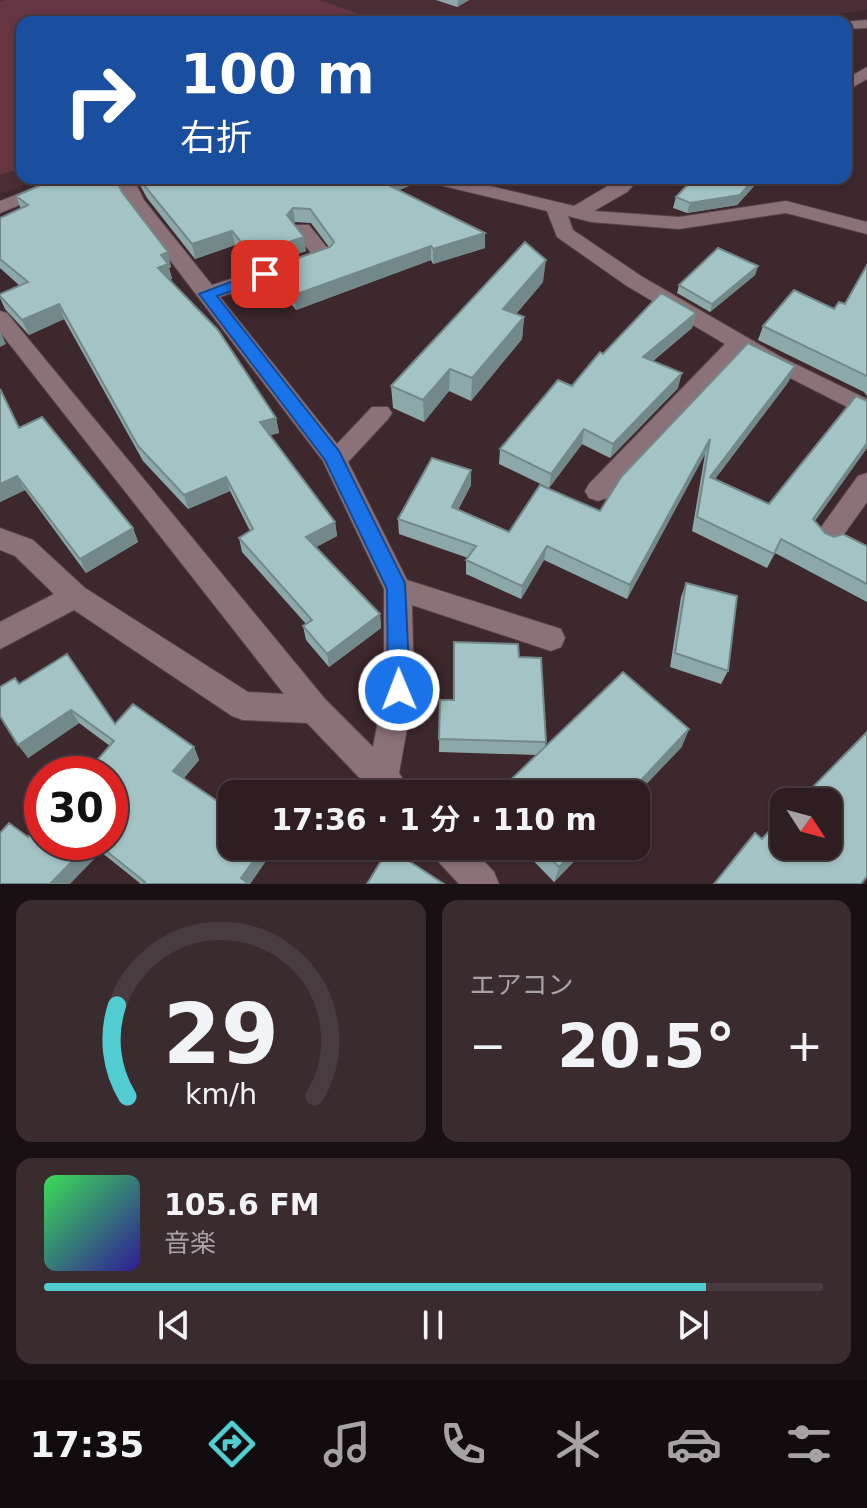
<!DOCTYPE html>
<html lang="ja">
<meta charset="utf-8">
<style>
:root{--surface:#2e1e22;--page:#3a2b2f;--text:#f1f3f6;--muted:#a7a2a5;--line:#493c40;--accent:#51ccd1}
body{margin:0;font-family:"DejaVu Sans","Noto Sans JP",sans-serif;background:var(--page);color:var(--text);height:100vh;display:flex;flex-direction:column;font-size:30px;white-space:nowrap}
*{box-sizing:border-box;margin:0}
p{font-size:26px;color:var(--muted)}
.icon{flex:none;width:44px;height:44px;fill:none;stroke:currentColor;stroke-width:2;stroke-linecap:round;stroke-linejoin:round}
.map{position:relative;height:884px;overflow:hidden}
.sheet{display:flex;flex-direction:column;gap:16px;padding:16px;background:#191013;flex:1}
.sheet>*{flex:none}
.hud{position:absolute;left:16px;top:16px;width:836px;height:168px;border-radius:16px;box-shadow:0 2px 6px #0004,0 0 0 2px var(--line);background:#1a4fa0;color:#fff;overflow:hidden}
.needle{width:52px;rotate:126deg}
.buttons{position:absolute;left:770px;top:788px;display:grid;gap:16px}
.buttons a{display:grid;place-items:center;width:72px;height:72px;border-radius:16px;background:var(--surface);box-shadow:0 2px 6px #0004,0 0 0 2px var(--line);font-size:40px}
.speed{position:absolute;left:24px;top:756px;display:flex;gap:16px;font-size:40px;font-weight:700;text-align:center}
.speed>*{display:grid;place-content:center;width:104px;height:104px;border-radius:50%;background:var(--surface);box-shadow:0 2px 6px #0004,0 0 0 2px var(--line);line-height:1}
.speed .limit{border:12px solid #d22;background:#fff;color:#111}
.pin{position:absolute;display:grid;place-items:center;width:68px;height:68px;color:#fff;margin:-34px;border-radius:16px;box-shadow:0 4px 12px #0006}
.me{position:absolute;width:88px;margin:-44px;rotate:359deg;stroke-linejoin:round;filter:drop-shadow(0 0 6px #0008)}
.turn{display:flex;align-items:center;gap:28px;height:168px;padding:0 32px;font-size:36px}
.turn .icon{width:104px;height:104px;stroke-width:2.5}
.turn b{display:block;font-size:56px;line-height:68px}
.big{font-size:60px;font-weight:600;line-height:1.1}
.sheet .widget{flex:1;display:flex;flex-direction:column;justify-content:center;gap:12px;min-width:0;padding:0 28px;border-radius:16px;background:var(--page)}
.sheet .dial{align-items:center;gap:0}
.dial svg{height:208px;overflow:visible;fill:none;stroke:var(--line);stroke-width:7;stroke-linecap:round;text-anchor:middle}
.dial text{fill:var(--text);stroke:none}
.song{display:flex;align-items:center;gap:24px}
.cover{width:96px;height:96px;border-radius:12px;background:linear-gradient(135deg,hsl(130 70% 55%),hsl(250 70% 35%))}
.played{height:8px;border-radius:4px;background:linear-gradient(90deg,var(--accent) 85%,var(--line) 85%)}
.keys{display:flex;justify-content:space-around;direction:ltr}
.heat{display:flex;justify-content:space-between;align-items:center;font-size:44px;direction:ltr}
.sheet .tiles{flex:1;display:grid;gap:16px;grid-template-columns:1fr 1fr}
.widget:last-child{grid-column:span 2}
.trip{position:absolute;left:218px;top:780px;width:432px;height:80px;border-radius:16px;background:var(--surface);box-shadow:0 2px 6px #0004,0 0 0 2px var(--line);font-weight:600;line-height:80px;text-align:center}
.dock{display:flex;height:128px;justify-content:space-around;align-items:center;background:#120c0e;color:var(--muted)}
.dock .icon{width:56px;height:56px}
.dock .on{color:var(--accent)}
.dock b{font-size:36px;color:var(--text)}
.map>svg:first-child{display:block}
.built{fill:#4a2d35}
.green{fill:#653543}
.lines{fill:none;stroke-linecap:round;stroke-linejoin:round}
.minor-casing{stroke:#564449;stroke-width:2}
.minor{fill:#8b7278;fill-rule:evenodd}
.wall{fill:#8da8a9}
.shaded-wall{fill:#738889}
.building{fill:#a4c3c4;stroke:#738889;stroke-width:2}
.route{fill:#1a73e8;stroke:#114b97;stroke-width:2}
</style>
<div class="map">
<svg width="867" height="884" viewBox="0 0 867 884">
<rect width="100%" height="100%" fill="#3d282d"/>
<path class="built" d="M0,0H867V10L783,22H22V178H46L0,194Z"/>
<path class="green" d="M5,0H320L369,18L364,22H22V168L0,175V2Z"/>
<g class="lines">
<g class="minor-casing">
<path id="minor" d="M867,20V28L846,29V22H841Z
M867,67V79L846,91V79Z
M60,178H86L0,213V201Z
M115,178H133L144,200L212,285L311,253L292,229L295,225H309L333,255L330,259L220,297L337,444L372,407H388L392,413L388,419L348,462L407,580L561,629L565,638L561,647L551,651L412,605L414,690L399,773L413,794H375L307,723L243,720L232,716L74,610L0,649V622L54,594L15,556L0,550V528L33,540L85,588L248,692L284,694L0,332V311L7,313L325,699L373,747L384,690V589L323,461L128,205Z
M424,178H456L574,206L621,178H640L627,192L594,211L679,217L786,201L867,222V234L786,213L679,229L591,222L568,216L573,230L641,276L781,357L867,399V417L741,353L607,498L598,501L589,498L585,491L589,484L725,344L627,286L557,237L547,211L427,182Z
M867,473V502L837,544L828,548L819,544L815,537L819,530L858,476Z
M430,846H470L494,872L499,884H459L435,858Z"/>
</g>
<use href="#minor" class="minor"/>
</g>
<path class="wall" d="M436,0H469L457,7Z
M136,178H422V181L399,190L485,248L433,264L431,260L296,310L288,300L280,304L265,284L263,270L329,247L311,223L295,222L294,223L306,251L253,269L235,245L195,259L147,198Z
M694,178H781L777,182L768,179L762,186L756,184L737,205L687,213L673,208L676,197Z
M122,192L171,267L169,268L172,279H170L276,418L279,433L270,435L335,522L337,536L316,547L380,614L381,628L329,667L306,640L303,626L306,624L242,552L239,538L250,531L230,491L188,509L143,461L64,319L29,335L5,309L0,298V294L20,286L0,268V218L21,209L16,196Z
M867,265V396L864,392L758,340L763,326L834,309L845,304Z
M758,266L755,275L710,312L677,293L679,285Z
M543,282L516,314L524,317L522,339L471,401L449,391L424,422L393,408L391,386Z
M696,313L692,328L653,361L678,388L610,458L582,444L549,488L499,464L500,449L572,386L603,354Z
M789,381L715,479L769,504L867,401V448L815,521L825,533L834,537L867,546V602L775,553L767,568L692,531L705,454L627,599L544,560L521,599L466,574V560L468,558L399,534L398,519L471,470V485L458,510L509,532L600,511Z
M0,389L19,428L133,528L138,542L86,573L25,490L0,502Z
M686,583L728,671L721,684L670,667L681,597Z
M519,657L546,742L545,747L689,729L681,748L537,755L439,752L440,700H453Z
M19,684L115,724L194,747L199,760L184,778L232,846H273L274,849L250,884H141L101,852L28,837L110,746L79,723L28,758Z
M519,846H589L554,882Z"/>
<path class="shaded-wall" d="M458,0H469L457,7Z
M393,178H422V181L383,196L382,182Z
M755,178H757L756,184L737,205L687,213L690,203Z
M293,208L295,222L289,229L287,215Z
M232,231L235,245L195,259L192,244Z
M485,233V248L433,264V249Z
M304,237L306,251L253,269L251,254Z
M431,246V260L296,310L294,295Z
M168,252L171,267L169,268L172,279L162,282L158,268L161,255Z
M546,260L543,282L501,331L503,309Z
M758,266L755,275L710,312L712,304Z
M286,286L288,300L280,304L278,289Z
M59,304L64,319L29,335L22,320Z
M696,313L692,328L640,371L643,357Z
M524,317L522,339L471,401L472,378Z
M0,331L6,344L0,347Z
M795,366L789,381L705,492L710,477Z
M450,369L449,391L424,422L423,400Z
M682,373L678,388L610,458L613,444Z
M276,418L279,433L263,437L260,422Z
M584,429L582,444L549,488L551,474Z
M710,439L705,454L627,599L630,585Z
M867,443V448L806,533L813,519Z
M471,470V485L452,521V507Z
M17,476L25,490L0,502V484Z
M226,477L230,491L188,509L184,495Z
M335,522L337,536L309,551L306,537Z
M133,528L138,542L86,573L80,559Z
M547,546L544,560L521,599L522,586Z
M380,614L381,628L329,667L327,654Z
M71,710L79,723L28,758L18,745Z
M689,729L681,748L636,795V794H628Z
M194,747L199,760L180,783L173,771Z
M91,842H94L101,852L70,884H50Z
M264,846H273L274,849L250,884H244L241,878Z
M579,846H589L554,882L559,867Z"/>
<path class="building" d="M56,178H115L122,192L168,252L161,255L168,264L158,268L218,330L276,418L260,422L335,522L306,537L380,614L327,654L303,626L312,620L239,538L253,529L226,477L184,495L138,446L59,304L22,320L0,296V294L28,282L0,259V218L28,205L16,196Z
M140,178H393L382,182L485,233L433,249L431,246L294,295L286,286L278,289L263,270L330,247L334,242L310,209L293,208L287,215L304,237L251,254L232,231L192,244L143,184Z
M694,178H755L740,195L690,203L676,197Z
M525,242L546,260L503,309L524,317L472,378L450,369L423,400L391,386Z
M718,248L758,266L712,304L679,285Z
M867,265V376L763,326L794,290L834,309L839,302L845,304Z
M661,293L696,313L643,357L682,373L613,444L584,429L551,474L500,449L558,380L572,386L600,352L603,354Z
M748,343L795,366L710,477L769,504L856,396L867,401V443L813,519L825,533L834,537L843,534L867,546V584L781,539L774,554L697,517L710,439L630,585L547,546L522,586L466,560L476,546L398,519L432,458L471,470L452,507L509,532L540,485L600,511L621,477Z
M0,389L19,428L42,417L133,528L80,559L17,476L0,484Z
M686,583L737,596L728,671L675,653Z
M454,642L518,644L519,657L541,658L546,742L439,739L440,700H454Z
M67,654L115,724L133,704L194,747L173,771L232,811V846H264L241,878L249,884H143L145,882L95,842H110V774H85L114,741L71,710L18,745L0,716V687L15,678L19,684Z
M623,672L689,729L628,794H496Z
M867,732V876L861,884H714L755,833L762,839L784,814V846H828V802H795L806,789L808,792Z
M42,821V842H91L50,884H0V833L9,823L28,837Z
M538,846H579L559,867Z
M389,848L444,884H367Z"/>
<path class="route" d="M265,269L272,274L270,278L217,296L339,451L405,583L410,690L407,698L399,701L391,698L388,690L387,589L325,460L199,294Z"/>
</svg>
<div class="buttons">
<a><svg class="needle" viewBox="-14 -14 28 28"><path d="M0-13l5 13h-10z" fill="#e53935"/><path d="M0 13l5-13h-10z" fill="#a7a2a5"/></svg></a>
</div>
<div class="speed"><div class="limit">30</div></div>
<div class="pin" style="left:265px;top:274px;background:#d93025"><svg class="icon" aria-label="arrive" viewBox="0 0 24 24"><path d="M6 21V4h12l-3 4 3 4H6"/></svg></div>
<svg class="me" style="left:399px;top:690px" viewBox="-20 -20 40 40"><circle r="17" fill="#1a73e8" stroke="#fff" stroke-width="3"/><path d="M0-11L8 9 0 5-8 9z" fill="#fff"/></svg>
<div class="trip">17:36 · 1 分 · 110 m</div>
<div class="hud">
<div class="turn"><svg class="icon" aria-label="right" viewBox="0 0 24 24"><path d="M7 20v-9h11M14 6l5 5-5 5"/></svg><div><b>100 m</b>右折</div></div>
</div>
</div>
<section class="sheet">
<div class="tiles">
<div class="widget dial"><svg viewBox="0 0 100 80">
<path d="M14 69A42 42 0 1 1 86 69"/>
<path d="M14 69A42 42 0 0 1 10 34" stroke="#51ccd1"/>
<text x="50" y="56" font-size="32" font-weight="700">29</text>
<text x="50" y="72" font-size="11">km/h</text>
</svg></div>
<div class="widget"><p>エアコン</p>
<div class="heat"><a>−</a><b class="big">20.5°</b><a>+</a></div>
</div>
<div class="widget">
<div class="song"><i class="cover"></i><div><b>105.6 FM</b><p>音楽</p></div></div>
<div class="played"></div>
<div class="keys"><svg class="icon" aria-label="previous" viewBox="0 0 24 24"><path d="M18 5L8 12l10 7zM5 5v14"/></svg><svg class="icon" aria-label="pause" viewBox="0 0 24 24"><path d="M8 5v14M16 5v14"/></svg><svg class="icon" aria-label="next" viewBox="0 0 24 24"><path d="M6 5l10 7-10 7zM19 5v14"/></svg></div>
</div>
</div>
</section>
<nav class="dock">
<b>17:35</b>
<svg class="icon on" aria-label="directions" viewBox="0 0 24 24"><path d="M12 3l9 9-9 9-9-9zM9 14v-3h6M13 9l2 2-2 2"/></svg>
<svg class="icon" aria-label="music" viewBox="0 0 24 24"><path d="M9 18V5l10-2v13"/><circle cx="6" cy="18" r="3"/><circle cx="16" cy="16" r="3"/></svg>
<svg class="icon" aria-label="phone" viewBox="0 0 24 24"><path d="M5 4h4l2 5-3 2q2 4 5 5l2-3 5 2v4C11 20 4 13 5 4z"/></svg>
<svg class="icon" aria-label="climate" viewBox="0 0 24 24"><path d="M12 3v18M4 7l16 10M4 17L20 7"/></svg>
<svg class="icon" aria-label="car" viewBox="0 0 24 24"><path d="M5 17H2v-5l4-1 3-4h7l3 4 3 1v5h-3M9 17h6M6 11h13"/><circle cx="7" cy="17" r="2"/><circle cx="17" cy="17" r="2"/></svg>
<svg class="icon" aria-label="filters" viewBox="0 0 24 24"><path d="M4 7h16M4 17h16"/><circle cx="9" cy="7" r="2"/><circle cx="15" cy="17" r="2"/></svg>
</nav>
